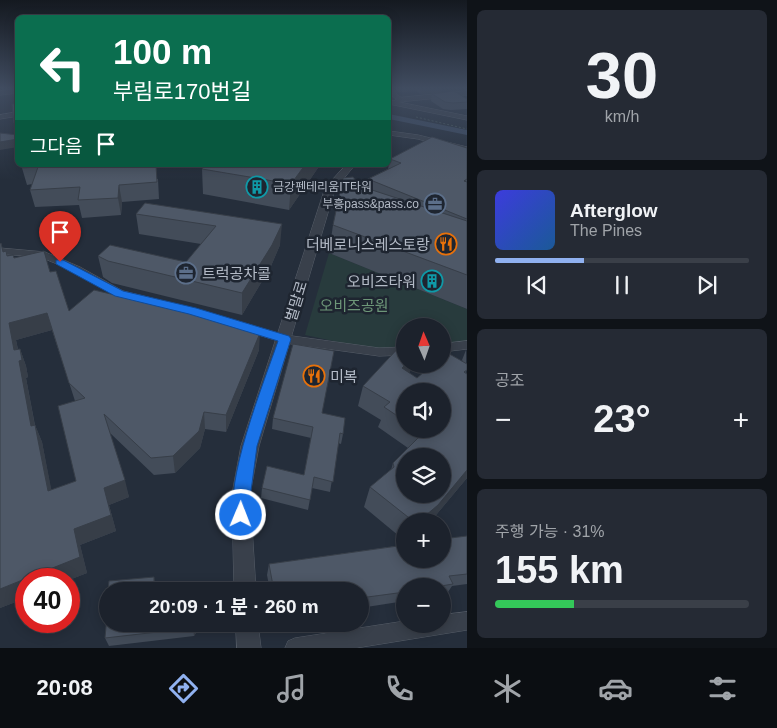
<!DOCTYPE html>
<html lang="ko">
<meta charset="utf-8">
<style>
:root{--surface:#1c222c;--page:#252a34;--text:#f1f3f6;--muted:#a0a4a9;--line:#3a3f48;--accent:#90b1f0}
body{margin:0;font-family:Arial,"Noto Sans KR",sans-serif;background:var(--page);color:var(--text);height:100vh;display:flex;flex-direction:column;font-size:19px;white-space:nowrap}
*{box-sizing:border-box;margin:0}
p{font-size:16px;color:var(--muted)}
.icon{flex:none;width:28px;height:28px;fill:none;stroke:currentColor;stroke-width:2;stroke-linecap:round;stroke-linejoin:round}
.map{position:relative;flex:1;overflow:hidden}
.panel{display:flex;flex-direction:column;gap:10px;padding:10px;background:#0f1318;width:310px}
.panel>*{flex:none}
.hud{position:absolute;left:15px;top:15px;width:376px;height:152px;border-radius:8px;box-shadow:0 2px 12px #0003,0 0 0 1px var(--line);background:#0b6e4f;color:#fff;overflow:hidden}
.needle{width:32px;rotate:358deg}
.controls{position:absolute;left:396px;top:318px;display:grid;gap:10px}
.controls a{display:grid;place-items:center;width:55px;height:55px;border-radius:50%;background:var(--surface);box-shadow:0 2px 12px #0003,0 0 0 1px var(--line);font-size:25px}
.speed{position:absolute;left:15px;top:568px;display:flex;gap:10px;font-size:25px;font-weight:700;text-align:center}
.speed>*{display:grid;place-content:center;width:65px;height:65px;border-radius:50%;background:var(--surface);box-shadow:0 2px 12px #0003,0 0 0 1px var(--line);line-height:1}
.speed .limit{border:8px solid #d22;background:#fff;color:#111}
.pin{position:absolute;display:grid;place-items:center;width:42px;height:42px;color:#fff;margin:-51px -21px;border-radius:50% 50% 50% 0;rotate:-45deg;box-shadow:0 0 5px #0007}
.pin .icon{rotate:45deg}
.me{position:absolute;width:55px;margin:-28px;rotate:1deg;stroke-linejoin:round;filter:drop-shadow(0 0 4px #0008)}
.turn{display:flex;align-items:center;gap:18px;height:105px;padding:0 15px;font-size:22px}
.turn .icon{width:65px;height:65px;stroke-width:2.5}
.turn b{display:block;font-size:35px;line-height:42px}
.then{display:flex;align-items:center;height:48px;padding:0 15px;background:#0003;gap:10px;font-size:19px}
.big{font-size:38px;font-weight:700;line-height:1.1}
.panel .widget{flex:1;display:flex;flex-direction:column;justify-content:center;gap:8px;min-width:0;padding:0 18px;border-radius:8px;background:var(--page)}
.panel .dial{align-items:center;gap:0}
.dial b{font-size:65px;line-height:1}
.song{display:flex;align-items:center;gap:15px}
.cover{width:60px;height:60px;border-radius:8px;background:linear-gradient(135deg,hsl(240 70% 55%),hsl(210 70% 35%))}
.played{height:5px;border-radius:2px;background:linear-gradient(90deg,var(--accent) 35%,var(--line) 35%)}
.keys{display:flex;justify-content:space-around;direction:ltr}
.heat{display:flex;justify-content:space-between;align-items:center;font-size:28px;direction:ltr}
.charge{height:8px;border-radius:4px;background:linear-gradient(90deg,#34c759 31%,var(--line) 0)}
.trip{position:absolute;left:99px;top:582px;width:270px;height:50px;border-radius:25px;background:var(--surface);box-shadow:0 2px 12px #0003,0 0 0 1px var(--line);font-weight:700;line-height:50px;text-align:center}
.dock{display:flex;height:80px;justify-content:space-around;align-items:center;background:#0b0e12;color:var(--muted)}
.dock .icon{width:35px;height:35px}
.dock .current{color:var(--accent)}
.dock b{font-size:22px;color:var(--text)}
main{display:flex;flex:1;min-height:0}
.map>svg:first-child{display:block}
.green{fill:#283b3d}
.water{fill:#3c4b63}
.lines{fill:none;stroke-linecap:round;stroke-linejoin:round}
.minor-casing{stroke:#575e69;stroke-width:1}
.tertiary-casing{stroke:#575e69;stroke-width:1}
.path{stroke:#47585b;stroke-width:1;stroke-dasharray:2 2;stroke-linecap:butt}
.minor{fill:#39404b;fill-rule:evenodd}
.tertiary{fill:#39404b;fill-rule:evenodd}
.wall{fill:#434c59;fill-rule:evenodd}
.shaded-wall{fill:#373e48}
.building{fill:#4e5867;stroke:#373e48;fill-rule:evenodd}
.route{fill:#1a73e8;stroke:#114b97}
.labels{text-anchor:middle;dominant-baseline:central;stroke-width:5;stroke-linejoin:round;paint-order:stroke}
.far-poi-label{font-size:12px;fill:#b4bbc7;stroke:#1e2530;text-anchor:start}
.poi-label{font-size:15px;fill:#b4bbc7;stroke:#1e2530;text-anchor:end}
.street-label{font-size:15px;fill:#b4bbc7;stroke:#1e2530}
.park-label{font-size:15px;fill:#6d9678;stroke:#1e2530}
</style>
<main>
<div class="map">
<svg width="467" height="648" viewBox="0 0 467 648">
<rect width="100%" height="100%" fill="#252e3b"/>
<path class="green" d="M329,253L467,309V341L443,344L442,326H405V349L366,348L305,335Z"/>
<path class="water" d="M389,114L467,130V135L389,119Z"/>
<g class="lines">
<g class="minor-casing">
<path id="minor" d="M389,89H394L397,95L406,100L403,102L393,97Z
M0,248L45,252L80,267L123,291L196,309L285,335L379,348L405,347V355L379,356L285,343L189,314L115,295L74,271L40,257L0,254Z
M467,341V349L442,352V344Z
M467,612V630L356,648H285L288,641L295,638L405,621V624H442V615Z"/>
</g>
<g class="tertiary-casing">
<path id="tertiary" d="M18,89V93L0,95V91Z
M467,91V95L399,102L467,116V120L389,104V100L394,101L397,98Z
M18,112V116L0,119V115Z
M389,131L418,135L467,147V153L418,139L389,135Z
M346,165H355L335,189L259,446L250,494L256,591H234L232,494L241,446L325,188Z
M236,624H258L261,648H237Z"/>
</g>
<path class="path" d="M416,117L467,129"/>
<use href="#minor" class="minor"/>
<use href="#tertiary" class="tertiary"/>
</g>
<path class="wall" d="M396,89H442V92L420,94L416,91L398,92Z
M432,94L467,99V109L451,110L443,109L431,101Z
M467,148V309L329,253L333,225L356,181L367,186L368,179L388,169L390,159Z
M23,165L158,179L159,199L122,202L121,215L82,218L79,205L35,207L30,190L32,184L27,185L22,168Z
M206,165H320L289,210L203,194L202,169Z
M145,203L280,245L271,266L242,315L112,283L103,277L98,256L186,262L201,244L139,234L136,214Z
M6,251L8,256L14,258L50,272L69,311L259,350L226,432L205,429L200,448L175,473L154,475L110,433L129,497L109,505L116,531L80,545L87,573L69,580V579H26V598L0,608L4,252ZM52,330L75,401L76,481L51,490L42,442L35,425L26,378L28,377L26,366L20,349H18L16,340Z
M466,350L467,478L431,521H405V541L364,507L370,487L391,470L393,463L408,448L378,427L381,420L358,406L363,386L405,364H412L409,373L417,378L463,362L462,360ZM405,391L442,429H405Z
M322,413L343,434L341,444L338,443L330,492L312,488L308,510L261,498L262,488L304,475L311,438L272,429L273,418Z
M467,536V584L452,586L446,595L442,596V586H405V601L360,608V591H270L267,575L269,564Z
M108,624H202L194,636L109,646L105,638Z"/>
<path class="shaded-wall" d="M398,89H417L416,91L398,92Z
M421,89H442V92L420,94Z
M18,122V136L14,123Z
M18,139V147L0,150V142Z
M305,165H320L289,210L291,184Z
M119,185L122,202L121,215L118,198Z
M282,224L280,245L271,266L242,315V293Z
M47,313L52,330L16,340L20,360V349L26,366L28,377L26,378L38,443L31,426L14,350L9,323Z
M260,333L259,350L226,432V415Z
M406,364H412L410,372L395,389L402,368Z
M204,412L205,429L200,448L175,473L173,456Z
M35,425L42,442L55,508L48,491Z
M467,470V478L431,521H419Z
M125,480L129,497L109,505L116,531L80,545L87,573L69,580V579H27L74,529L104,488Z
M154,577L156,586V591H154Z
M26,579V598L0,608V589Z
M196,624H202L194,636L193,628Z"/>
<path class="building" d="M454,91L467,99V102L453,103L445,102L432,94Z
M12,104H18V122L14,123Z
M0,133L18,135V139L0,142Z
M432,137L467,148V179L464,181L467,182V219L368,179L401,163L390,159Z
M23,165H156L157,182L119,185L118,198L78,200L80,187L30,190L38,167L22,168Z
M206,165H305L291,184L202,169Z
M353,177L356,181H363L369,189L467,221V275L333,225L343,178Z
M145,203L282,224L272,245L242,293L108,261L98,256L110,245L186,262L216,226L136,214Z
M1,243L3,252L6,251L7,256L13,255L14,258L44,251L50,272L56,271L69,311L94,290L250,327L260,333L226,415L204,412L199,431L173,456L151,458L104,414L125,480L104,488L111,515L74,529L80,557L0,589V244ZM47,313L69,383L85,398L58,406L76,481L48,491L35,425L31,426L19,361L22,360L20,349L14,350L9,323Z
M293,344L334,351L322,413L345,418L343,434L340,433L333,482L314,477L310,500L262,488L267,466L304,475L313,427L273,418Z
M401,345L405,346V364H406L402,368L417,378L433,364H442V356L446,352L467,364V370L464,372L467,374V470L438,505L419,521H413L370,487L394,467L393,463L423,433L417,429H442V391H405V421L384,407L390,402L363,386ZM405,456H442V494H405Z
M467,536V574L449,576L453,584L441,586H405V592L360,598V591H274L269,564L405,545V559H442V539Z
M154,577V591H108L109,581Z
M108,604V624H196L193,628L105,638Z"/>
<linearGradient id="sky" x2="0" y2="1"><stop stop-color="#141920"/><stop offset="0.49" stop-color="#404c60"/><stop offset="1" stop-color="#404c60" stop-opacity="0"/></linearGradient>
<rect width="467" height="180" fill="url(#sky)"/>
<path class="route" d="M56,260H63L123,291L196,308L289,336L291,339L257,446L247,521L241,523L236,521C221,488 266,377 278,341L189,314L115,296L56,264Z"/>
<defs>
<g id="building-ring" transform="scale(1.125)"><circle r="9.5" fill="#1e2530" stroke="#0f9aa8" stroke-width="1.5"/><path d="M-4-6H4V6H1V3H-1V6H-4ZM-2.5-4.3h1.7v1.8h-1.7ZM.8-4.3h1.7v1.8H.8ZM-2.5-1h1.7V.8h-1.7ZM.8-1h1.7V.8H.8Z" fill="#0f9aa8"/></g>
<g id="office-ring" transform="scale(1.125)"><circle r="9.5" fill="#1e2530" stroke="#5c6f8a" stroke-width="1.5"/><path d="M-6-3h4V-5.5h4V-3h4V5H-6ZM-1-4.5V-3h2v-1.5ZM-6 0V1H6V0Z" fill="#5c6f8a"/></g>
<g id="restaurant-ring" transform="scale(1.125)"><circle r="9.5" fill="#1e2530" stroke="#e8710a" stroke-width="1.5"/><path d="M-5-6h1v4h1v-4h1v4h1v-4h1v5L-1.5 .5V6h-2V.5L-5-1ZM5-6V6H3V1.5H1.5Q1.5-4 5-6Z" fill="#e8710a"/></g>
</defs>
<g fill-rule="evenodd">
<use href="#building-ring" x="257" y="187"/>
<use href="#office-ring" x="435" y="204"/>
<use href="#restaurant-ring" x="446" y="244"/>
<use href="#office-ring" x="186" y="273"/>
<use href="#building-ring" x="432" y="281"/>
<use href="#restaurant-ring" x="314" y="376"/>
</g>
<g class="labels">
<g class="far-poi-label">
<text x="273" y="187">금강펜테리움IT타워</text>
<text x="419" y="204" text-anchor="end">부흥pass&amp;pass.co</text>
</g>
<g class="poi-label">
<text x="430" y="244">더베로니스레스토랑</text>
<text x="202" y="273" text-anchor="start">트럭공차콜</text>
<text x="416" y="281">오비즈타워</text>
<text x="330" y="376" text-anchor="start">미복</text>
</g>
<g class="street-label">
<text transform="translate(296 301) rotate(-73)">벌말로</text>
</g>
<g class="park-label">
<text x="354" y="305">오비즈공원</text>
</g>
</g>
</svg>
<div class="controls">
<a><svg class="needle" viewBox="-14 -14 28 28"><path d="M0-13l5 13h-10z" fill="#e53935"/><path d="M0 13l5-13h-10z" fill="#a0a4a9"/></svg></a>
<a><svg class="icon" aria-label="sound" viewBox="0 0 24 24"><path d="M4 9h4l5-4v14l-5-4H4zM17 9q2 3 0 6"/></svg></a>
<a><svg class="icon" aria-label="layers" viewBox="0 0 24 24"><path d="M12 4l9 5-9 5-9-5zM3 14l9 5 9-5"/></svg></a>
<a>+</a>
<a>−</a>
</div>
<div class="speed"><div class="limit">40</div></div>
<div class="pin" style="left:60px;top:262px;background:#d93025"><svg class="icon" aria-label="arrive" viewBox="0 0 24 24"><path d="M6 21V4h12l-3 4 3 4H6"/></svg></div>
<svg class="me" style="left:241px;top:515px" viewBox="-20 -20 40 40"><circle r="17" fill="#1a73e8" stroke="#fff" stroke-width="3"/><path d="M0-11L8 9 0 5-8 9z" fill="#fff"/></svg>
<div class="trip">20:09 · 1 분 · 260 m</div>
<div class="hud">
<div class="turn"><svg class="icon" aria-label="left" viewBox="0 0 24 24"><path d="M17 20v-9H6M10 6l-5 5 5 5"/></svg><div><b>100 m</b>부림로170번길</div></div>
<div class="then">그다음<svg class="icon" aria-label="arrive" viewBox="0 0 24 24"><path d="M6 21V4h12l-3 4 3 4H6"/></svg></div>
</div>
</div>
<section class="panel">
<div class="widget dial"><b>30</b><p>km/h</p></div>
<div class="widget">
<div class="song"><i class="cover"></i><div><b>Afterglow</b><p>The Pines</p></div></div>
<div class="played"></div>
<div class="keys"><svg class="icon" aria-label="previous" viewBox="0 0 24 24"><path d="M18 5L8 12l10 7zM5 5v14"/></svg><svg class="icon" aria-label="pause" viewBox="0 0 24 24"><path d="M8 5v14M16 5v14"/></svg><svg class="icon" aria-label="next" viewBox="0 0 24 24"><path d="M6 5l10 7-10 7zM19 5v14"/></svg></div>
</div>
<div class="widget"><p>공조</p>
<div class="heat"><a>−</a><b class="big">23°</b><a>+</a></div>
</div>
<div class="widget"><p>주행 가능 · 31%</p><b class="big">155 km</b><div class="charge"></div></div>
</section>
</main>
<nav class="dock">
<b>20:08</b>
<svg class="icon current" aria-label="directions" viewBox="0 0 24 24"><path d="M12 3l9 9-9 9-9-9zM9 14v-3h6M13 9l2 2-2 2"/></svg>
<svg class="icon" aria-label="music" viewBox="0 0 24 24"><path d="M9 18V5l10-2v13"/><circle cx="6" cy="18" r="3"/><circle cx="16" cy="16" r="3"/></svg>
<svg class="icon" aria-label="phone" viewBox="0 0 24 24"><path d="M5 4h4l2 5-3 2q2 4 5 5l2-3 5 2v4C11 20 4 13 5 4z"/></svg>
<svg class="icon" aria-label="climate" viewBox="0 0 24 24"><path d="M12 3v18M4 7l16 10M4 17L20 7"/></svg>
<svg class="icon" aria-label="car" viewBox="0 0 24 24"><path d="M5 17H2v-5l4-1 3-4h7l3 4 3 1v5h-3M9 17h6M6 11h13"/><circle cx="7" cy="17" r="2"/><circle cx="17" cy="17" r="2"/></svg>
<svg class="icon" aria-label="filters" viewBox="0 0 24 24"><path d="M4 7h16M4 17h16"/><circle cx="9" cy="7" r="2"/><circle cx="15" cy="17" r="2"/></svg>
</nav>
